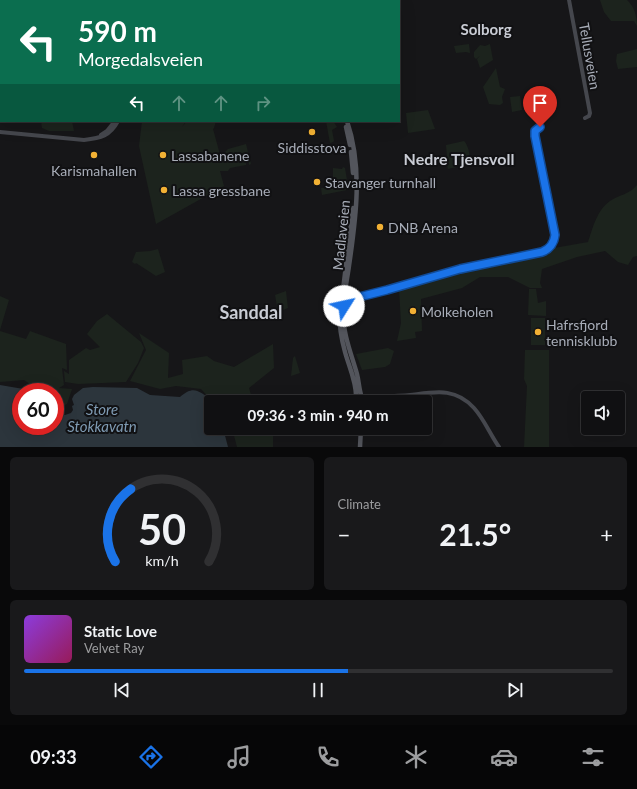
<!DOCTYPE html>
<meta charset="utf-8">
<style>
:root{--surface:#101012;--page:#19191b;--text:#f1f3f6;--muted:#9c9d9f;--line:#303032;--accent:#1a73e8}
body{margin:0;font-family:Lato,sans-serif;background:var(--page);color:var(--text);height:100vh;display:flex;flex-direction:column;font-size:15px;white-space:nowrap}
*{box-sizing:border-box;margin:0}
p{font-size:13px;color:var(--muted)}
.icon{flex:none;width:22px;height:22px;fill:none;stroke:currentColor;stroke-width:2;stroke-linecap:round;stroke-linejoin:round}
.map{position:relative;height:447px;overflow:hidden}
.details{display:flex;flex-direction:column;gap:10px;padding:10px;background:#09090a;flex:1}
.details>*{flex:none}
.guide{position:absolute;left:0px;top:0px;width:400px;height:122px;box-shadow:0 4px 16px #0002,0 0 0 1px var(--line);background:#0b6e4f;color:#fff;overflow:hidden}
.tools{position:absolute;left:581px;top:391px;display:grid;gap:8px}
.tools a{display:grid;place-items:center;width:44px;height:44px;border-radius:4px;background:var(--surface);box-shadow:0 4px 16px #0002,0 0 0 1px var(--line);font-size:20px}
.speed{position:absolute;left:12px;top:383px;display:flex;gap:8px;font-size:20px;font-weight:700;text-align:center}
.speed>*{display:grid;place-content:center;width:52px;height:52px;border-radius:50%;background:var(--surface);box-shadow:0 4px 16px #0002,0 0 0 1px var(--line);line-height:1}
.speed .limit{border:6px solid #d22;background:#fff;color:#111}
.pin{position:absolute;display:grid;place-items:center;width:34px;height:34px;color:#fff;margin:-41px -17px;border-radius:50% 50% 50% 0;rotate:-45deg;box-shadow:0 0 4px #0007}
.pin .icon{rotate:45deg}
.me{position:absolute;width:44px;margin:-22px;rotate:55deg;stroke-linejoin:round;filter:drop-shadow(0 0 3px #0008)}
.turn{display:flex;align-items:center;gap:14px;height:84px;padding:0 12px;font-size:18px}
.turn .icon{width:52px;height:52px;stroke-width:2.5}
.turn b{display:block;font-size:28px;line-height:34px}
.lanes{display:flex;align-items:center;height:38px;padding:0 12px;background:#0003;justify-content:center;gap:20px;direction:ltr}
.lanes .off{opacity:.35}
.big{font-size:30px;font-weight:700;line-height:1.1}
.details .card{flex:1;display:flex;flex-direction:column;justify-content:center;gap:6px;min-width:0;padding:0 14px;border-radius:6px;background:var(--page)}
.details .dial{align-items:center;gap:0}
.dial svg{height:104px;overflow:visible;fill:none;stroke:var(--line);stroke-width:7;stroke-linecap:round;text-anchor:middle}
.dial text{fill:var(--text);stroke:none}
.song{display:flex;align-items:center;gap:12px}
.cover{width:48px;height:48px;border-radius:6px;background:linear-gradient(135deg,hsl(270 70% 55%),hsl(330 70% 35%))}
.played{height:4px;border-radius:2px;background:linear-gradient(90deg,var(--accent) 55%,var(--line) 55%)}
.keys{display:flex;justify-content:space-around;direction:ltr}
.heat{display:flex;justify-content:space-between;align-items:center;font-size:22px;direction:ltr}
.details .tiles{flex:1;display:grid;gap:10px;grid-template-columns:1fr 1fr}
.card:last-child{grid-column:span 2}
.trip{position:absolute;left:204px;top:395px;width:228px;height:40px;border-radius:4px;background:var(--surface);box-shadow:0 4px 16px #0002,0 0 0 1px var(--line);font-weight:700;line-height:40px;text-align:center}
.tab-bar{display:flex;height:64px;justify-content:space-around;align-items:center;background:#060607;color:var(--muted)}
.tab-bar .icon{width:28px;height:28px}
.tab-bar .selected{color:var(--accent)}
.tab-bar b{font-size:18px;color:var(--text)}
.map>svg:first-child{display:block}
.green{fill:#1c231d}
.water{fill:#2c353c}
.lines{fill:none;stroke-linecap:round;stroke-linejoin:round}
.secondary{stroke:#45474d;stroke-width:4}
.primary{stroke:#53555c;stroke-width:4.5}
.route-casing{stroke:#114b97;stroke-width:10}
.route{stroke:#1a73e8;stroke-width:7}
.poi-dot{fill:#f2b134;stroke:#111113;stroke-width:1.5}
.labels{text-anchor:middle;dominant-baseline:central;stroke-width:4;stroke-linejoin:round;paint-order:stroke}
.street-label{font-size:14px;fill:#a8adb8;stroke:#111113}
.poi-label{font-size:14px;fill:#a8adb8;stroke:#111113;text-anchor:start}
.neighbourhood-label{font-size:15px;font-weight:bold;fill:#c9ccd4;stroke:#111113}
.water-label{font-size:15px;font-style:italic;fill:#7f9bb3;stroke:#111113}
.quarter-label{font-size:16px;font-weight:bold;fill:#c9ccd4;stroke:#111113}
.district-label{font-size:18px;font-weight:bold;fill:#c9ccd4;stroke:#111113}
</style>
<div class="map">
<svg width="637" height="447" viewBox="0 0 637 447">
<rect width="100%" height="100%" fill="#161618"/>
<path class="green" d="M600,0H627C634,6 637,16 637,26L634,21H611L604,12Z
M469,44L470,53L466,52L456,53L454,46Z
M490,44L493,60L480,68L477,59L480,56L476,59L474,57V52L480,45L485,46Z
M492,49L500,87L505,89L502,97L503,103L500,105L489,104L483,87L496,68Z
M637,49V67L618,69L616,61L617,54Z
M520,96L522,110L512,112L510,97Z
M428,110L435,129L408,133L406,113Z
M41,121H72L74,131H49L42,128Z
M142,121H186L182,127L187,121H216L214,128L213,129L222,162H225L223,157V154L228,149L246,144L251,164L249,165L248,157L246,156V165L230,168L228,171H220L224,186L156,224L139,146Z
M326,121H333L337,127L332,130L334,141L333,142L330,143Z
M464,141C468,145 471,156 469,161C469,162 466,166 465,167L461,166L448,169L445,156H447L446,145Z
M343,167L345,168L347,180V190L322,195L321,188H326L333,178V168L342,169Z
M637,185V256L633,257L628,265L618,262L605,251L577,257L542,269L540,283L542,288H530L508,277H480L462,288L421,299L422,331L415,332L416,338L397,341L401,323L399,288L453,272L546,252L554,248L588,242C593,227 597,210 610,201C620,194 629,195 637,185Z
M158,249L165,272L156,276L136,263L135,264L132,262L136,252L150,251Z
M529,289H536L538,303L546,301V316L528,315Z
M286,291L288,308L278,312L275,295Z
M0,296L9,300L0,330Z
M107,314L141,342L144,348L138,363L126,382L78,384L65,382L64,371L69,374V360L86,348L90,350L100,347L87,334L97,321Z
M531,318H545V345H531Z
M0,331L26,339L30,331L66,344L67,370L62,368L64,385L59,388L72,389L67,404L55,410V392H42L24,380L0,382Z
M139,333L169,353L168,378L183,374L182,360L207,356L214,361L234,367L273,344L274,368L249,388L253,402H213L201,389L176,386L160,389L130,381L146,350Z
M388,348L394,351L390,364L385,367L362,370L356,354Z
M525,350H549V447H524L527,386L524,379Z
M295,356L300,373L291,376L293,358Z
M232,428H259L260,432L273,435V447H237Z"/>
<path class="water" d="M0,385L41,392H21V426H55V411L58,414L65,415L71,413L73,410L72,406L74,405L72,399L74,395L83,388L93,387L137,388L150,395L180,397C194,385 198,391 212,400L210,406H211V428H223L228,447H0Z"/>
<g class="lines">
<path class="secondary" d="M105,0V1
M569,0L590,113L589,116L585,118
M0,132L84,140C101,138 110,136 118,121
M101,135L107,131L115,121
M342,297L345,298L351,299L387,290L460,269L542,252C550,249 554,243 555,235L535,137V131L540,127
M376,398C386,396 400,396 410,395C435,392 455,387 474,408C484,419 490,434 499,447
M363,399L374,398
M378,401L387,400
M369,402H373"/>
<path class="primary" d="M188,0L189,1
M289,0L290,1
M256,1L259,0
M269,1L273,0
M298,1V0
M347,121C363,168 356,218 349,266C347,281 343,297 343,312C343,334 351,353 357,374C359,382 359,390 362,398
M346,127L350,145
M351,152L353,173
M340,296C338,314 340,334 345,352C349,367 357,383 356,398
M342,298L353,208
M360,447L361,428"/>
</g>
<g class="lines">
<g class="route-casing">
<path id="route" d="M344,306L345,298L351,299L387,290L460,269L542,252C550,249 554,243 555,235L535,136V131L540,127"/>
</g>
<use href="#route" class="route"/>
</g>
<g class="poi-dot">
<circle cx="312" cy="132" r="4"/>
<circle cx="94" cy="155" r="4"/>
<circle cx="163" cy="155" r="4"/>
<circle cx="317" cy="182" r="4"/>
<circle cx="164" cy="190" r="4"/>
<circle cx="380" cy="227" r="4"/>
<circle cx="413" cy="311" r="4"/>
<circle cx="538" cy="332" r="4"/>
</g>
<g class="labels">
<g class="street-label">
<text transform="translate(590 56) rotate(80)">Tellusveien</text>
<text transform="translate(341 235) rotate(-84)">Madlaveien</text>
</g>
<g class="poi-label">
<text x="312" y="147" text-anchor="middle">Siddisstova</text>
<text x="171" y="155">Lassabanene</text>
<text x="94" y="170" text-anchor="middle">Karismahallen</text>
<text x="325" y="182">Stavanger turnhall</text>
<text x="172" y="190">Lassa gressbane</text>
<text x="388" y="227">DNB Arena</text>
<text x="421" y="311">Molkeholen</text>
<text x="546" y="324">Hafrsfjord<tspan x="546" dy="16">tennisklubb</tspan></text>
</g>
<g class="neighbourhood-label">
<text x="486" y="29">Solborg</text>
</g>
<g class="water-label">
<text x="102" y="409">Store<tspan x="102" dy="17">Stokkavatn</tspan></text>
</g>
<g class="quarter-label">
<text x="459" y="158">Nedre Tjensvoll</text>
</g>
<g class="district-label">
<text x="251" y="312">Sanddal</text>
</g>
</g>
</svg>
<div class="tools">
<a><svg class="icon" aria-label="sound" viewBox="0 0 24 24"><path d="M4 9h4l5-4v14l-5-4H4zM17 9q2 3 0 6"/></svg></a>
</div>
<div class="speed"><div class="limit">60</div></div>
<div class="pin" style="left:540px;top:127px;background:#d93025"><svg class="icon" aria-label="arrive" viewBox="0 0 24 24"><path d="M6 21V4h12l-3 4 3 4H6"/></svg></div>
<svg class="me" style="left:344px;top:306px" viewBox="-20 -20 40 40"><circle r="19" fill="#fff"/><path d="M0-13L10 11 0 6-10 11z" fill="#1a73e8"/></svg>
<div class="trip">09:36 · 3 min · 940 m</div>
<div class="guide">
<div class="turn"><svg class="icon" aria-label="left" viewBox="0 0 24 24"><path d="M17 20v-9H6M10 6l-5 5 5 5"/></svg><div><b>590 m</b>Morgedalsveien</div></div>
<div class="lanes"><svg class="icon" aria-label="left" viewBox="0 0 24 24"><path d="M17 20v-9H6M10 6l-5 5 5 5"/></svg><svg class="icon off" aria-label="ahead" viewBox="0 0 24 24"><path d="M12 20V5M6 11l6-6 6 6"/></svg><svg class="icon off" aria-label="ahead" viewBox="0 0 24 24"><path d="M12 20V5M6 11l6-6 6 6"/></svg><svg class="icon off" aria-label="right" viewBox="0 0 24 24"><path d="M7 20v-9h11M14 6l5 5-5 5"/></svg></div>
</div>
</div>
<section class="details">
<div class="tiles">
<div class="card dial"><svg viewBox="0 0 100 80">
<path d="M14 69A42 42 0 1 1 86 69"/>
<path d="M14 69A42 42 0 0 1 26 13" stroke="#1a73e8"/>
<text x="50" y="56" font-size="32" font-weight="700">50</text>
<text x="50" y="72" font-size="11">km/h</text>
</svg></div>
<div class="card"><p>Climate</p>
<div class="heat"><a>−</a><b class="big">21.5°</b><a>+</a></div>
</div>
<div class="card">
<div class="song"><i class="cover"></i><div><b>Static Love</b><p>Velvet Ray</p></div></div>
<div class="played"></div>
<div class="keys"><svg class="icon" aria-label="previous" viewBox="0 0 24 24"><path d="M18 5L8 12l10 7zM5 5v14"/></svg><svg class="icon" aria-label="pause" viewBox="0 0 24 24"><path d="M8 5v14M16 5v14"/></svg><svg class="icon" aria-label="next" viewBox="0 0 24 24"><path d="M6 5l10 7-10 7zM19 5v14"/></svg></div>
</div>
</div>
</section>
<nav class="tab-bar">
<b>09:33</b>
<svg class="icon selected" aria-label="directions" viewBox="0 0 24 24"><path d="M12 3l9 9-9 9-9-9zM9 14v-3h6M13 9l2 2-2 2"/></svg>
<svg class="icon" aria-label="music" viewBox="0 0 24 24"><path d="M9 18V5l10-2v13"/><circle cx="6" cy="18" r="3"/><circle cx="16" cy="16" r="3"/></svg>
<svg class="icon" aria-label="phone" viewBox="0 0 24 24"><path d="M5 4h4l2 5-3 2q2 4 5 5l2-3 5 2v4C11 20 4 13 5 4z"/></svg>
<svg class="icon" aria-label="climate" viewBox="0 0 24 24"><path d="M12 3v18M4 7l16 10M4 17L20 7"/></svg>
<svg class="icon" aria-label="car" viewBox="0 0 24 24"><path d="M5 17H2v-5l4-1 3-4h7l3 4 3 1v5h-3M9 17h6M6 11h13"/><circle cx="7" cy="17" r="2"/><circle cx="17" cy="17" r="2"/></svg>
<svg class="icon" aria-label="filters" viewBox="0 0 24 24"><path d="M4 7h16M4 17h16"/><circle cx="9" cy="7" r="2"/><circle cx="15" cy="17" r="2"/></svg>
</nav>
